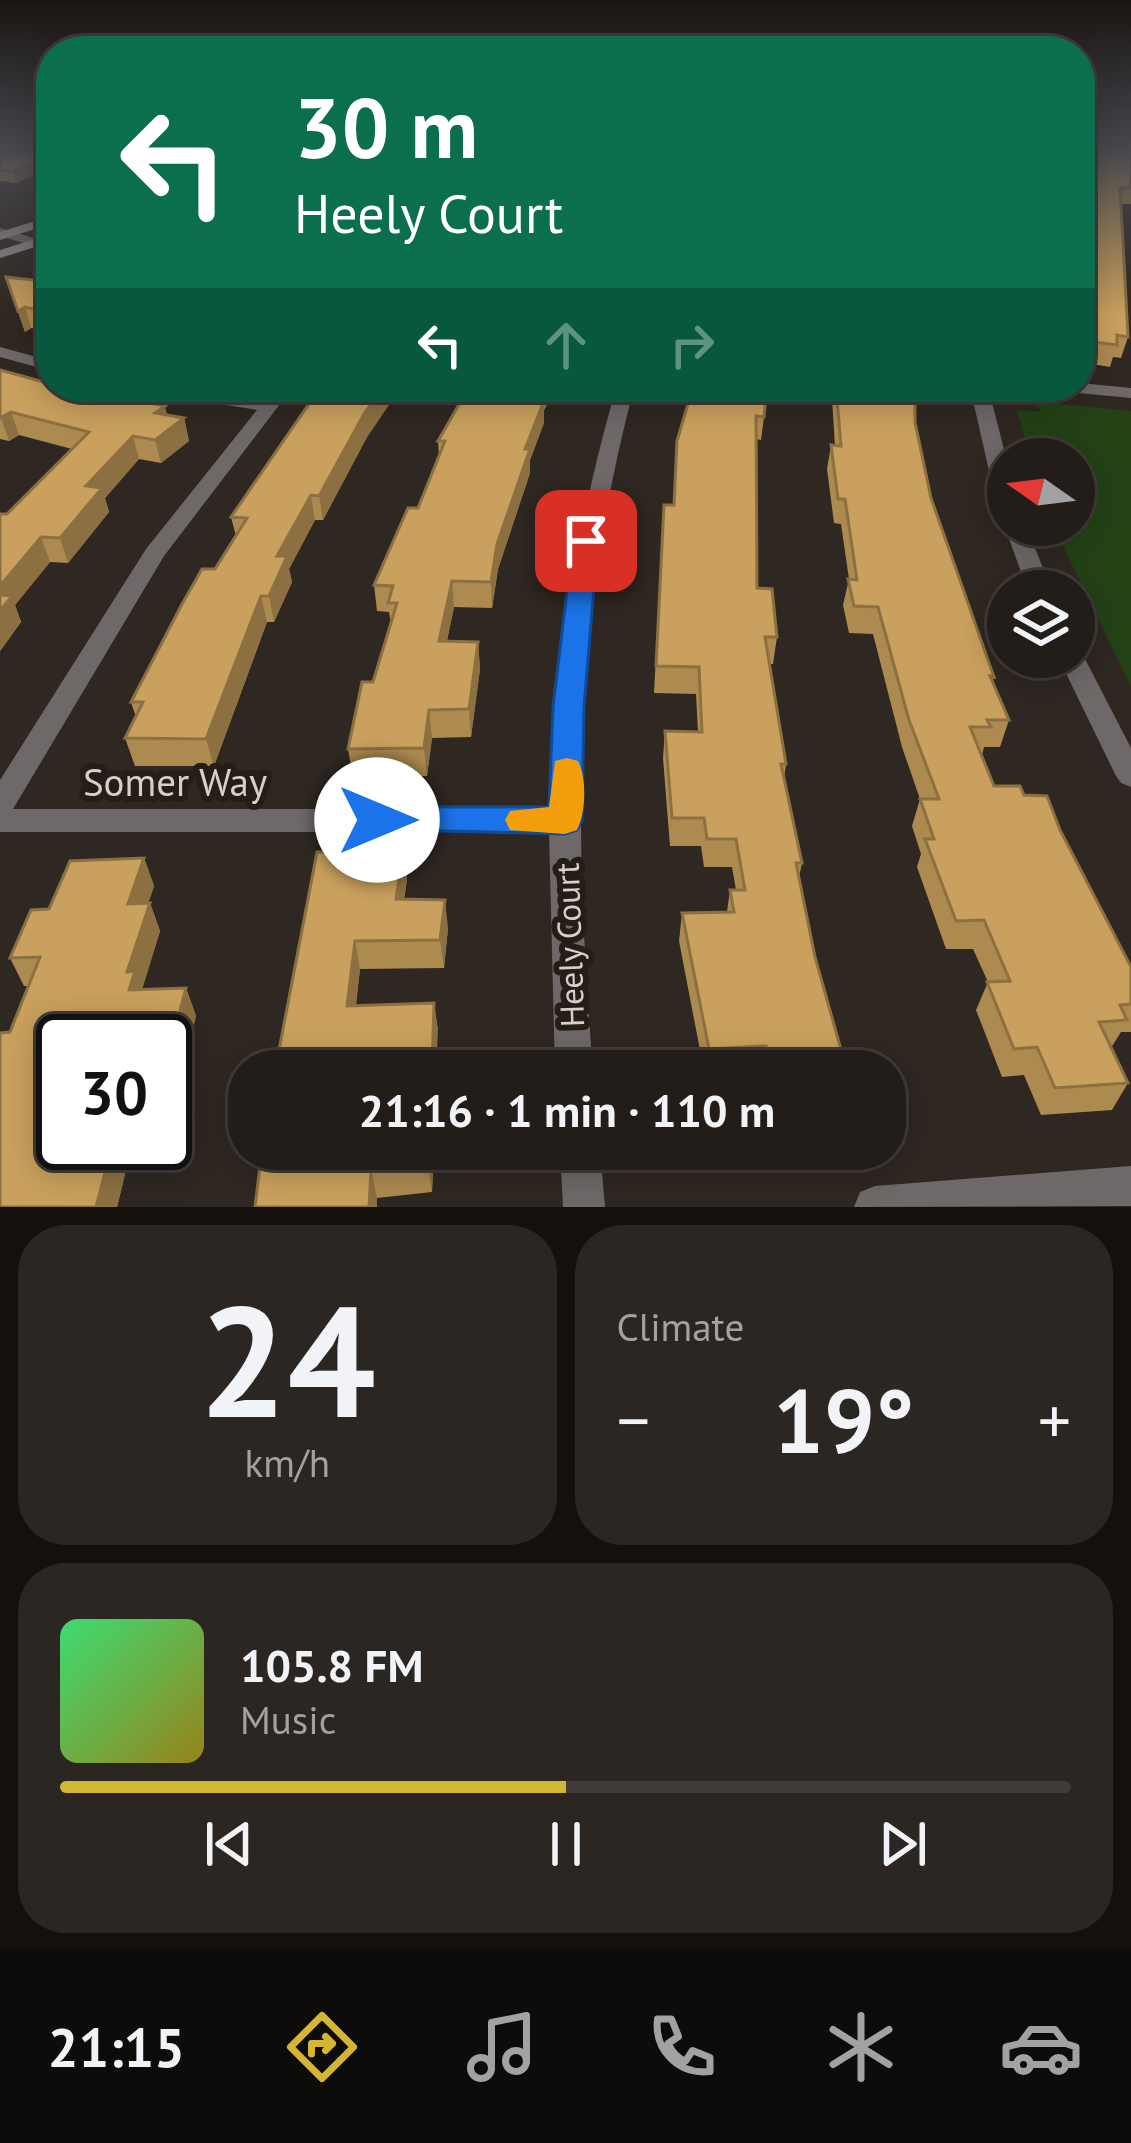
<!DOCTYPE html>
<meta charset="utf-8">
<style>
:root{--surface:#231d19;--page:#2b2622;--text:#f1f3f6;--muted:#a3a2a2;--line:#403b38;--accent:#d4b635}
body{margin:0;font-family:"PT Sans",sans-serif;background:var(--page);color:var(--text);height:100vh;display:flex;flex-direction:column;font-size:45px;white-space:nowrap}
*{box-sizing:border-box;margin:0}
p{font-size:39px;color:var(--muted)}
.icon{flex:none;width:66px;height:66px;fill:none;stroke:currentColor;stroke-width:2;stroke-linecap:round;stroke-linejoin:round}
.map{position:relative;height:1207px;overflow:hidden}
.sheet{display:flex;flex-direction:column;gap:18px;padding:18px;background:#13100e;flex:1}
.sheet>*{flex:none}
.banner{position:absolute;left:36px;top:36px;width:1059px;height:366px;border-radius:48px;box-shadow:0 6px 30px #0003,0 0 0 3px var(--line);background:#0b6e4f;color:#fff;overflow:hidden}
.needle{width:78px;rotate:284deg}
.tools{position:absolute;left:987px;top:438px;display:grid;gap:24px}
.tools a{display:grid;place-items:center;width:108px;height:108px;border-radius:50%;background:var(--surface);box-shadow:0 6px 30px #0003,0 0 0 3px var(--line);font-size:60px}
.speed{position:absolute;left:36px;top:1014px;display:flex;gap:24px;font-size:60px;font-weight:700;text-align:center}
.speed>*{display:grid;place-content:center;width:156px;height:156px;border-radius:50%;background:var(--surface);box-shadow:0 6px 30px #0003,0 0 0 3px var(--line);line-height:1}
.speed .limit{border:6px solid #111;border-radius:18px;background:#fff;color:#111}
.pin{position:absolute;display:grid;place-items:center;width:102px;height:102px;color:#fff;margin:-51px;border-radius:24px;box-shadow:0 6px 18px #0006}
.me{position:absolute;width:132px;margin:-66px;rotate:90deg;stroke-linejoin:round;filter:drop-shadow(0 0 9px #0008)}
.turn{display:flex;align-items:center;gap:42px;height:252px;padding:0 60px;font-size:54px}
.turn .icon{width:156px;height:156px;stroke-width:2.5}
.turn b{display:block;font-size:84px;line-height:102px}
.lanes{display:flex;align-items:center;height:114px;padding:0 60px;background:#0003;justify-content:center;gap:60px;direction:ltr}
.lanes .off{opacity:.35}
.big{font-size:90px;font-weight:600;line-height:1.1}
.sheet .widget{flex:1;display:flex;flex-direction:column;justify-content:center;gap:18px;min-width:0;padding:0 42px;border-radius:48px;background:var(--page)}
.sheet .dial{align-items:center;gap:0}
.dial b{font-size:156px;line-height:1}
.song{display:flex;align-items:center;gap:36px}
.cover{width:144px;height:144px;border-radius:18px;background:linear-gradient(135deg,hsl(140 70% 55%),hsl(50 70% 35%))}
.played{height:12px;border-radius:6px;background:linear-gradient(90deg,var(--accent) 50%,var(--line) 50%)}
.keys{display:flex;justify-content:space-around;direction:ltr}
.heat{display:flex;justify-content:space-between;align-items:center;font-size:66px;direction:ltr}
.sheet .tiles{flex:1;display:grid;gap:18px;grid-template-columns:1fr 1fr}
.widget:last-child{grid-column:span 2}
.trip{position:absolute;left:228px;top:1050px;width:678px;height:120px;border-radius:48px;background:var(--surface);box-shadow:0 6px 30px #0003,0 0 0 3px var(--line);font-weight:600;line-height:120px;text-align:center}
.dock{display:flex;height:192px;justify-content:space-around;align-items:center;background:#0e0c0a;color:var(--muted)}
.dock .icon{width:84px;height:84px}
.dock .current{color:var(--accent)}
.dock b{font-size:54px;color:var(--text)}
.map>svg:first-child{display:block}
.green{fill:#234216}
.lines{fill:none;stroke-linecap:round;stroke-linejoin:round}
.minor{fill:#6e6869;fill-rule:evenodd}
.tertiary{fill:#6e6869;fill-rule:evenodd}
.secondary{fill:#958c8d;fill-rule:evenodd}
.wall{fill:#ad8a50}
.shaded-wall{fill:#8d7041}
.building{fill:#c9a05d;stroke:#8d7041;stroke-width:3}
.route{fill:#1a73e8;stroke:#114b97;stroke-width:3}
.slow{fill:#f59e0b}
.labels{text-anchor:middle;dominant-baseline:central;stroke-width:12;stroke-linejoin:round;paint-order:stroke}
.street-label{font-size:33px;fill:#d5d0cc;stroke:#251e17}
.near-street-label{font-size:39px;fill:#d5d0cc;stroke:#251e17}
</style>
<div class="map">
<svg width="1131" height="1207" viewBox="0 0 1131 1207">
<rect width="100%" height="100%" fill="#2f2721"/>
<path class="green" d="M1040,402L1131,411V687L1053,525H1074V459H1039V447L1030,457L1017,411H1042L1034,406Z"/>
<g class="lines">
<path class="minor" d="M0,347L51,361V371L0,357Z
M136,387H179L264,400L275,387H293L164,556L13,809H549C556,666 575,530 615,392L623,387L633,392C571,627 574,831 593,1071H555L549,832H0V780L146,549L257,410L145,392Z
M970,387H988L1008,465V512L997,506Z
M1008,520V525H1026L1052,591H1028L1004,525Z
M1074,650L1084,657L1131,748V787L1121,783L1116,776L1058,657H1074Z
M560,1149H600L605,1207H563Z
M1131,1166V1206L854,1207L860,1192L875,1186Z"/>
<path class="tertiary" d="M0,228L51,243V251L0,236Z
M1080,383L1131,388V398L1067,392L1058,387H1080Z"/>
<path class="secondary" d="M51,216V224L0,240V232Z
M51,234V242L0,258V250Z"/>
</g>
<path class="wall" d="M1080,147H1131V204H1120L1128,337L1121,358L1113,357L1110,367L1080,362Z
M0,148L48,152L51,149V186H44L41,172L16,183L0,181Z
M6,277L51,282V332L31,328L25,332Z
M0,370L184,418L189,441L161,463L139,459L105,498L109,512L68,563L50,562L15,605L21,622L0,651V514H7L72,449L19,435L9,441L0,439Z
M323,387H401L367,437L323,520H315L289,569L292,582L274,622H267L214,766H135L125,738L136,717L131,702L236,536L231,517Z
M463,387H547L548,403L544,410V423L530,460V473L498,569L492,608L454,607L447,641L478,642L480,669L471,737L432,738L427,776L353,777L348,749L373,682L391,624L389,612L377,611L374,585L418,508L439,456L438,441L464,396Z
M768,387L761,440L756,439L757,588L777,637L773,664H769L786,764L784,778L802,863L799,877L815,957L847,1071H704L679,941L682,913L727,912L730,890H736L732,867H704L701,846H670L663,758L665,731L698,732L696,694L654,693L664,505H673L696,397Z
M834,387H915V422L931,498L994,677L992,682L1009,720L1000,747H984L982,755L994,786L1024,795L1060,830L1131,967V1032H1121L1111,1048L1128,1083L1112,1110L1041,1115L1024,1075L1002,1077L976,1010L988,982L973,949H946L917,867L921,854L912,826L920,799L902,747L873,634L849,633L843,605L849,579L841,524L834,523L827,469L831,445L835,446L832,399Z
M403,852L407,880L404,899L448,928L444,968L360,969L356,1005L434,1003L438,1031L275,1071Z
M144,858L154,886L148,903H150L160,931L142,989L186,988L196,1016L183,1069L165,1070V1041H63V1143H115L127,1166L117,1207H0V1033L10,1032L28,986H24L10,958L31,910L49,909L70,861Z
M262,1149H434L432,1192L377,1198Z"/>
<path class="shaded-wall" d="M41,159L44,170L16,183L13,171Z
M51,174V186H44L41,175Z
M25,307L31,328L25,332L18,311Z
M383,387H401L367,437L323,520L319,496L364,414Z
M537,387H547L548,403L544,410V423L530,460V473L498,569L492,608L491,582L497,544L525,449Z
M165,406L170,428L184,418L189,441L161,463L155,440V413Z
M11,412L19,435L9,441L1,418Z
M133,436L139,459L105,498L109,512L68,563L60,538L86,486Z
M311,495L315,520L289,569L292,582L274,622L269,596L277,556Z
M41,537L50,562L15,605L21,622L0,651V586Z
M452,581L454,607L441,668L439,641Z
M261,596L267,622L214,766L206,739Z
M478,642L480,669L471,737L469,709Z
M429,710L432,738L427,776L424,748Z
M403,852L407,880L400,928L396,899Z
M144,858L154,886L139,932L128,904Z
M445,900L448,928L444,968L440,940Z
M150,903L160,931L142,990H129L127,972Z
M355,941L360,969L352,1034L347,1006Z
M186,988L196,1016L183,1069L172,1041Z
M434,1003L438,1031L436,1071H432Z
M113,1143H115L127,1166L117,1207H96Z
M429,1149H434L432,1192L428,1166Z
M371,1171L377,1198V1207H369Z"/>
<path class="building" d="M1080,147H1131V187L1120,188L1128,337L1117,335V345L1080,340Z
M0,149L48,152L51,149V174L41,175V159L13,171L0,170Z
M6,277L51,282V313L25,307L18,311Z
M0,370L51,384V387H67L165,406L155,413L184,418L155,440L133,436L86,486L102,488L60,538L41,537L0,586V514H7L89,432L11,412L0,418Z
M323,387H383L364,414L319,496L311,495L277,556H287L269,596H261L206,739L125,738L143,702H131L181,606L202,569H215L247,518L231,517L311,401Z
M469,387H544L537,400L544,401L525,449H530L497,544L491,582L452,581L439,641L478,642L469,709L429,710L424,748L348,749L362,682H373L397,603H388L393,586L374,585L408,508H418L445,441H438Z
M699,387H767L764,417L756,416L757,588L772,589L777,637H765L786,764H781L802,863H796L815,957L847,1071H772L766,1046L709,1049L682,913L734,912L730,890H745L736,839H707L704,818H672L665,731L702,732L699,667L656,666L664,505H674L677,441L690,397H696Z
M836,387H915V422L931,498L994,677L990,676L1009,720H987L991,727H970L994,786H1020L1024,795L1047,796L1060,830L1131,967V1004L1120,1005L1127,1020L1099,1022L1128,1083L1055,1088L1037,1047L1014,1049L987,982L1010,981L984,920L956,921L925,839H934L920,799H939L909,720L878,607L854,606L848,579L857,580L845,499H838L831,445L841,446Z
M0,595L12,596L0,611Z
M317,852H403L396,899L445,900L440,940L355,941L347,1006L434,1003L432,1071H275Z
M144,858L128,904L150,903L127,972L135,971L129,990L186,988L172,1041H63V1143H113L96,1207H0V1033L10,1032L40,957L10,958L31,910L49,909L70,861Z
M262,1149H429L428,1166L371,1171L369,1207H255Z"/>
<linearGradient id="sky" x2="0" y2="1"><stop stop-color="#1a1512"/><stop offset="0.47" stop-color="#47474e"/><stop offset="1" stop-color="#47474e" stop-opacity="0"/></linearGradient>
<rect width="1131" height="316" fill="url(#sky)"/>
<path class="route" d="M586,533L598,541L584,707L582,820L577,830L565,834L365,829L360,820L365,811L377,807H549L553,707L573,541Z"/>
<path class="slow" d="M567,758L578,761C587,778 586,813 577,830L565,834L510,830L505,820L510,811L549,807L555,761Z"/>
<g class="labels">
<g class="street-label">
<text transform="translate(569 945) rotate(-92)">Heely Court</text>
</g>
<g class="near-street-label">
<text x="175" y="781">Somer Way</text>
</g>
</g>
</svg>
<div class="tools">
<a><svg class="needle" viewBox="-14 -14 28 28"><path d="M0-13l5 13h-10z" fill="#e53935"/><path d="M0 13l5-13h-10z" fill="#a3a2a2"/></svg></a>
<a><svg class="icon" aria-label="layers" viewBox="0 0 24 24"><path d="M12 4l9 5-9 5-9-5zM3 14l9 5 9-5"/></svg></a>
</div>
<div class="speed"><div class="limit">30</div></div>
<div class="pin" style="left:586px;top:541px;background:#d93025"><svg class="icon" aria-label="arrive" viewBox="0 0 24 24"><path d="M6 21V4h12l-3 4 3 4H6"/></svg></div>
<svg class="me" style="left:377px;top:820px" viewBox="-20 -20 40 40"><circle r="19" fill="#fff"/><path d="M0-13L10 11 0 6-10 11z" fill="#1a73e8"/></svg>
<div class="trip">21:16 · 1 min · 110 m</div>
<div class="banner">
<div class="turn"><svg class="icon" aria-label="left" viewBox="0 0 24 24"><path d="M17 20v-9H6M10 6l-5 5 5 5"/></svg><div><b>30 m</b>Heely Court</div></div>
<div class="lanes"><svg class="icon" aria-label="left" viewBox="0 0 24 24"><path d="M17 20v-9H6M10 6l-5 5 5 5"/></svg><svg class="icon off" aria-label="ahead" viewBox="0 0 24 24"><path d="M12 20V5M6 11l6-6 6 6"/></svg><svg class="icon off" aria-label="right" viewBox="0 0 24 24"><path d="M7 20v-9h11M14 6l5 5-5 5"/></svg></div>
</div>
</div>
<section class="sheet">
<div class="tiles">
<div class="widget dial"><b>24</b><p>km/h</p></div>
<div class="widget"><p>Climate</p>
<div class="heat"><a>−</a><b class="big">19°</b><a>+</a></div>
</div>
<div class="widget">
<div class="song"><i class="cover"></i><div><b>105.8 FM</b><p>Music</p></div></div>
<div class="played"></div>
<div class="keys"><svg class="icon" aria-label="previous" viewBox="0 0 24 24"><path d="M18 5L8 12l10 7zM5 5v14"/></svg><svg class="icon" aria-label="pause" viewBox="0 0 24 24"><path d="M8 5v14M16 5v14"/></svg><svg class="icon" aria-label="next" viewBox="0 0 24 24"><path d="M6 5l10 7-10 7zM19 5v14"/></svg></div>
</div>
</div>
</section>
<nav class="dock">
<b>21:15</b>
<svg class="icon current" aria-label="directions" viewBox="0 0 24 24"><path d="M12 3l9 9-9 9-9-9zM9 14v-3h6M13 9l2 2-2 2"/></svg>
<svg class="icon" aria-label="music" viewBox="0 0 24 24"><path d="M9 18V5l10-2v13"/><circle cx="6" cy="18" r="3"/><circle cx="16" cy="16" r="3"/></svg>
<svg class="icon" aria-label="phone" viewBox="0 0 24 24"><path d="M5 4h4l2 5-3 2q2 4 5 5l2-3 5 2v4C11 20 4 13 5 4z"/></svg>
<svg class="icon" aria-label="climate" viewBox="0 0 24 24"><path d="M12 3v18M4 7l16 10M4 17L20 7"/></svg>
<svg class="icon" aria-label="car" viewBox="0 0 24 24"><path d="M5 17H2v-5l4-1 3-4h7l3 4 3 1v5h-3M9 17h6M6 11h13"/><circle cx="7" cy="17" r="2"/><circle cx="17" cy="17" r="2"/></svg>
</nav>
